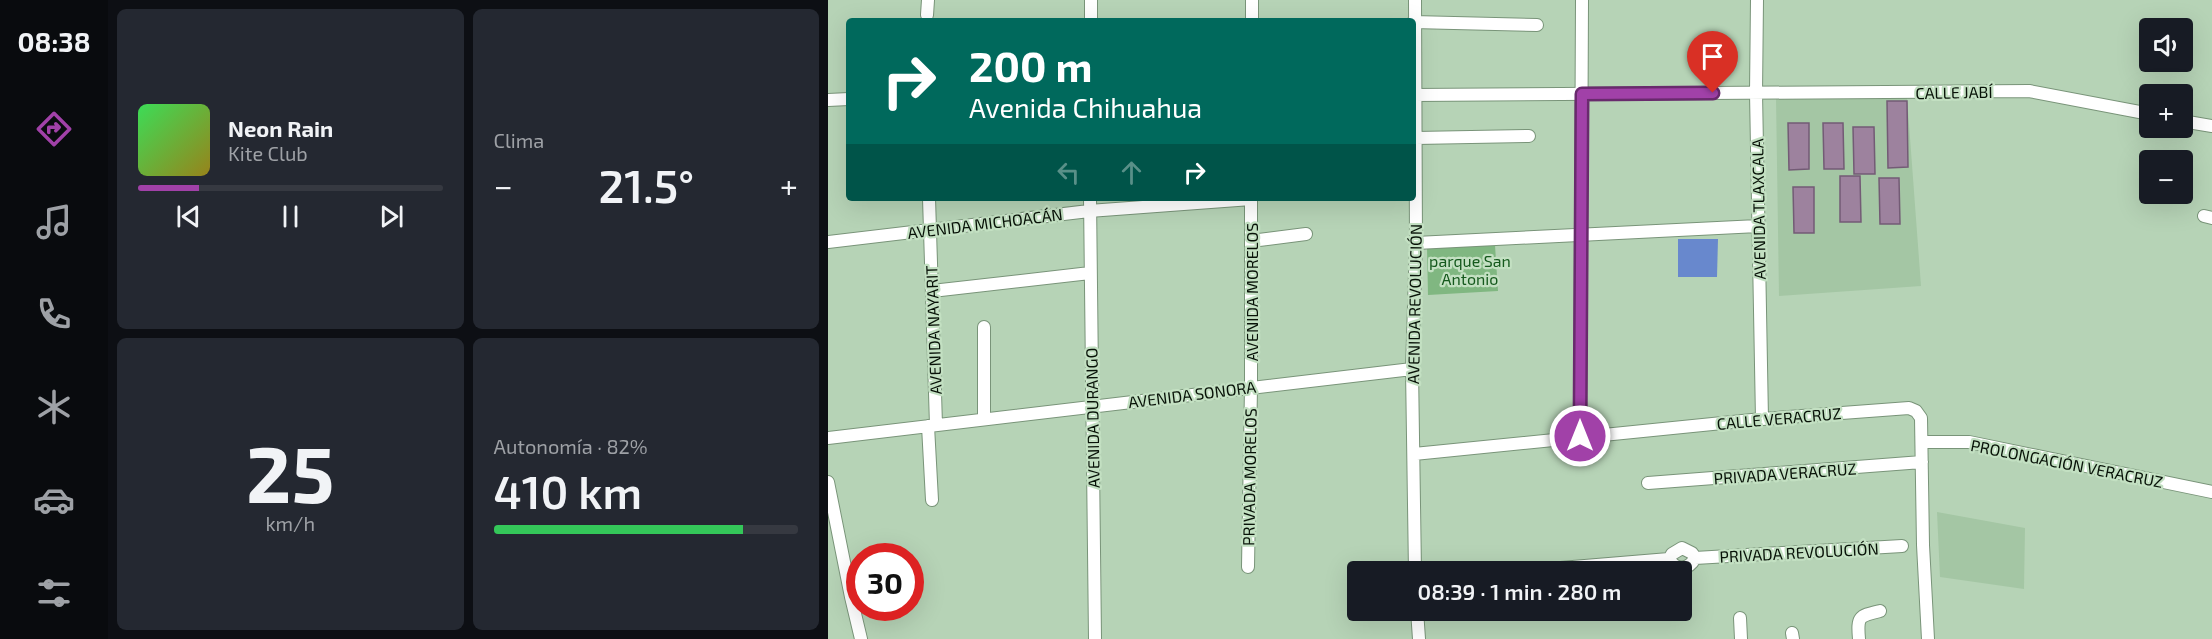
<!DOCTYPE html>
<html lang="es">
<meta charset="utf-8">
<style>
:root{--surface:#171b24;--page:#242831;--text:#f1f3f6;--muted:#9ea1a6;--line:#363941;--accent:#a141a8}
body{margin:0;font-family:"Exo 2",sans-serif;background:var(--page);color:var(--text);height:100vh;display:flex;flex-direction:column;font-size:22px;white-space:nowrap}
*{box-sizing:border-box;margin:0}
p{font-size:20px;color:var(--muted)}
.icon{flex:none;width:33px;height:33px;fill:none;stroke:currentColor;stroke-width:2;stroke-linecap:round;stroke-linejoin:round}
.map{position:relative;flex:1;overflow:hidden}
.panel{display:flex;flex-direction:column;gap:9px;padding:9px;background:#0d0f14;width:720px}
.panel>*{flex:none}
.banner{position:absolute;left:18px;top:18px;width:570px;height:183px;border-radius:6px;box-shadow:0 6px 24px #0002;background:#00695c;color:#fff;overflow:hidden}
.controls{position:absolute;left:1311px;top:18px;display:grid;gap:12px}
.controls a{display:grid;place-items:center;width:54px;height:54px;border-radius:6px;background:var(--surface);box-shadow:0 6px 24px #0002;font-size:30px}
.speed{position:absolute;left:18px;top:543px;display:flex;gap:12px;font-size:30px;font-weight:700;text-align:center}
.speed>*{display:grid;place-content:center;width:78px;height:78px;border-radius:50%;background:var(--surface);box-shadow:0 6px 24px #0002;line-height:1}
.speed .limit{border:9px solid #d22;background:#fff;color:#111}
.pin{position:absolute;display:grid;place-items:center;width:51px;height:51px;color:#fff;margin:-62px -26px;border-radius:50% 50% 50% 0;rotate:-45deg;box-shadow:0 0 6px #0007}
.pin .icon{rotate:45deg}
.me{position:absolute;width:66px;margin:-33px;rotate:0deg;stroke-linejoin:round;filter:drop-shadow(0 0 4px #0008)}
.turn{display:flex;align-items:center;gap:21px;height:126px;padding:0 24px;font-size:27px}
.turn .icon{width:78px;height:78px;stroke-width:2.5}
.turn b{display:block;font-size:42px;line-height:51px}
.lanes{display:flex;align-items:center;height:57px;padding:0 24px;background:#0003;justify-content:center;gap:30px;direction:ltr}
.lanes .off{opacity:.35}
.big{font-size:45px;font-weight:600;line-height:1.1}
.panel .tile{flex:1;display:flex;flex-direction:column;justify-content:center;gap:9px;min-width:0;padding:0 21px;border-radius:9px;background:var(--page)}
.panel .dial{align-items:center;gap:0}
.dial b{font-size:78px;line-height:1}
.song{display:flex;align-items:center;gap:18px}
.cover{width:72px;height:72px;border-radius:9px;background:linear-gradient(135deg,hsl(130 70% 55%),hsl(50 70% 35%))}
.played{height:6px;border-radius:3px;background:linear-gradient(90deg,var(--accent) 20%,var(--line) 20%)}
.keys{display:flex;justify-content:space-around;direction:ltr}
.heat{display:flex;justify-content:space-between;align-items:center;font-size:33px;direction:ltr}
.charge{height:9px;border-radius:4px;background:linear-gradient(90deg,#34c759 82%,var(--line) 0)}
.panel .tiles{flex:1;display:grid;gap:9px;grid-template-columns:repeat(2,1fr)}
.trip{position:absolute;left:519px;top:561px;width:345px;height:60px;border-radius:6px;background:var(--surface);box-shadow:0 6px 24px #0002;font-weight:600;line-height:60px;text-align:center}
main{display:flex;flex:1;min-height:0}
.tab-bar{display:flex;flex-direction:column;width:108px;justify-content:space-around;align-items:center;background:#090b0e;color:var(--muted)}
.tab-bar .icon{width:42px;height:42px}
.tab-bar .on{color:var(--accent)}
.tab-bar b{font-size:27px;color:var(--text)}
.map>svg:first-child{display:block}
.built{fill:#a4c6a4}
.green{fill:#80b781}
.water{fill:#6888cd}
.building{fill:#9d829e;stroke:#735b75;stroke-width:1.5}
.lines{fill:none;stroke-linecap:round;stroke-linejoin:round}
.minor-casing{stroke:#799479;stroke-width:14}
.minor{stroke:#fff;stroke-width:12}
.route-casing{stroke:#692a6d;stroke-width:15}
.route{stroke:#a141a8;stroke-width:10}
.labels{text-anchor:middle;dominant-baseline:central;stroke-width:4.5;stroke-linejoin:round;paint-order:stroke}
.street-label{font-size:16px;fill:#081208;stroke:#c3e0c2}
.park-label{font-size:16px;fill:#15591d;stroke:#c3e0c2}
</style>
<main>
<nav class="tab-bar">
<b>08:38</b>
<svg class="icon on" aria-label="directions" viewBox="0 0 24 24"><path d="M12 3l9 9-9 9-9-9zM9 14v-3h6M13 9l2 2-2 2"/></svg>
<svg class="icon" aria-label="music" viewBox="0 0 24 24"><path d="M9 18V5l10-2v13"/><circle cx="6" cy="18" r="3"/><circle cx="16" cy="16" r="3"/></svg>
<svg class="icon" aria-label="phone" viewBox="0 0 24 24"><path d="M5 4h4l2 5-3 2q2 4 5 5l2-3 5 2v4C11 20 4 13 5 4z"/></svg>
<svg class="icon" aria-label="climate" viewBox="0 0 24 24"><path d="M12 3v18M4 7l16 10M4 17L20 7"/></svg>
<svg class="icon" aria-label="car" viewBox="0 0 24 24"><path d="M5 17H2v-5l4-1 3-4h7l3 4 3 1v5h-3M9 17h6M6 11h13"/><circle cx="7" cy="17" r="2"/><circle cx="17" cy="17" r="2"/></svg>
<svg class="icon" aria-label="filters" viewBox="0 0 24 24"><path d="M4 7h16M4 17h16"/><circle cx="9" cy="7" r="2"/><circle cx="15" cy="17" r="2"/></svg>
</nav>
<section class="panel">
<div class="tiles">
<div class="tile">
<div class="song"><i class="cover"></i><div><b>Neon Rain</b><p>Kite Club</p></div></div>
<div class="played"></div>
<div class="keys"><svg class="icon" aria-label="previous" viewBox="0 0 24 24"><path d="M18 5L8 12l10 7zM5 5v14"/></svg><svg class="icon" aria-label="pause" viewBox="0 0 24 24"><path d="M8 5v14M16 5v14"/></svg><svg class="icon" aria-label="next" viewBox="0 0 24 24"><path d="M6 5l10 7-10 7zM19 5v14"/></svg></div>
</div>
<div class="tile"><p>Clima</p>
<div class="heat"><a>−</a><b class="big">21.5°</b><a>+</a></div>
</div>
<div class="tile dial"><b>25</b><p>km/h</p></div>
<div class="tile"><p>Autonomía · 82%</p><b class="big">410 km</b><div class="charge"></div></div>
</div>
</section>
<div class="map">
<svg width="1384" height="639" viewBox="0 0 1384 639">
<rect width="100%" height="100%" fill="#b6d3b6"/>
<path class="built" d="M1079,97L1093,286L951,296L948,98Z
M1109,512L1197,528L1196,589L1112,577Z"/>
<path class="green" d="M667,245L670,291L600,295L599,247Z"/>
<path class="water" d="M850,239H890L889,277H850Z"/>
<path class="building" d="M1059,101H1079L1080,167L1060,168Z
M960,123H981V169L961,170Z
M995,123H1015L1016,169H996Z
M1025,127H1046L1047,174H1026Z
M1012,176H1032L1033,222H1012Z
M1051,178H1071L1072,224H1052Z
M965,187H986V233H966Z"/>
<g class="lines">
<g class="minor-casing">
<path id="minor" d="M263,0V21
M424,0V21
M929,0L928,93L934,419
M99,15L100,0
M585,22L709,25
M585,95L1201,91L1322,114
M0,100L21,99
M1354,121L1384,126
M588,138L701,136
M101,198L108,425
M262,198L267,639
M1376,216L1384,218
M423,241L478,234
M0,242L261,211L423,199
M588,243L930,226
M104,291L262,273
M156,327V419
M100,426L104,500
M752,436L754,0
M0,438L584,369
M1094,442H1141L1384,492
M586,454L934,419L1081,408L1088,411L1093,418L1095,545L1100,639
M0,482L23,597L33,639
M820,483L1094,462
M867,558L1074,546
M841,559L844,554L854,548L864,553L867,558
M841,559C848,571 861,570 867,558
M420,567L423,387V198
M587,572L584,369L588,243L587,0
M685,572L841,559
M589,610L591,639
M912,618L913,639
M964,633L965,639
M1031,639C1029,616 1031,616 1052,611"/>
</g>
<use href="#minor" class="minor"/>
</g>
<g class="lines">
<g class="route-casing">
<path id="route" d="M752,436L754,94L885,93"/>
</g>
<use href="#route" class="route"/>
</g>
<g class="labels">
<g class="street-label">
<text transform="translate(1126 92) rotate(-1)">CALLE JABÍ</text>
<text transform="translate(930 209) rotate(-91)">AVENIDA TLAXCALA</text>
<text transform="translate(157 223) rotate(-7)">AVENIDA MICHOACÁN</text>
<text transform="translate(423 292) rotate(-90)">AVENIDA MORELOS</text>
<text transform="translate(586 304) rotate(-89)">AVENIDA REVOLUCIÓN</text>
<text transform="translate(105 330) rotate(-92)">AVENIDA NAYARIT</text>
<text transform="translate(364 394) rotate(-7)">AVENIDA SONORA</text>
<text transform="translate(264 418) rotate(-91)">AVENIDA DURANGO</text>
<text transform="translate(951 418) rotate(-5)">CALLE VERACRUZ</text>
<text transform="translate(1239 463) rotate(11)">PROLONGACIÓN VERACRUZ</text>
<text transform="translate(957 473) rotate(-4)">PRIVADA VERACRUZ</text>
<text transform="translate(421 477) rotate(-89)">PRIVADA MORELOS</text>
<text transform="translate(971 552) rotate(-3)">PRIVADA REVOLUCIÓN</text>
</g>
<g class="park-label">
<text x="642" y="260">parque San<tspan x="642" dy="18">Antonio</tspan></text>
</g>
</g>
</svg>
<div class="controls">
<a><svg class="icon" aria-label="sound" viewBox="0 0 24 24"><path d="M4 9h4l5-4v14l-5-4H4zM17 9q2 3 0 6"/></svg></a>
<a>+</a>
<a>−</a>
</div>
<div class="speed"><div class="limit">30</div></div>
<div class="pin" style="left:885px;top:93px;background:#d93025"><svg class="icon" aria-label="arrive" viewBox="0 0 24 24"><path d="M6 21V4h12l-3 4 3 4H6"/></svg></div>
<svg class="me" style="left:752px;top:436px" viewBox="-20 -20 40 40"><circle r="17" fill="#a141a8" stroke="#fff" stroke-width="3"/><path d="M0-11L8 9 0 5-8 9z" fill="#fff"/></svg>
<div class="trip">08:39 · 1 min · 280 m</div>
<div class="banner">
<div class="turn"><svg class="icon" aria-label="right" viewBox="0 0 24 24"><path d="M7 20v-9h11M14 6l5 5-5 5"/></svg><div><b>200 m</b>Avenida Chihuahua</div></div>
<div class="lanes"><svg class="icon off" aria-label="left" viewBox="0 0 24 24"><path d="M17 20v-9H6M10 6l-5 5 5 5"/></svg><svg class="icon off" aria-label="ahead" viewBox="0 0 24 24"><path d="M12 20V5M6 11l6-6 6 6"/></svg><svg class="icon" aria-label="right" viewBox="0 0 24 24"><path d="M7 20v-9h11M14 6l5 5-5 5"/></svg></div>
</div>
</div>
</main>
